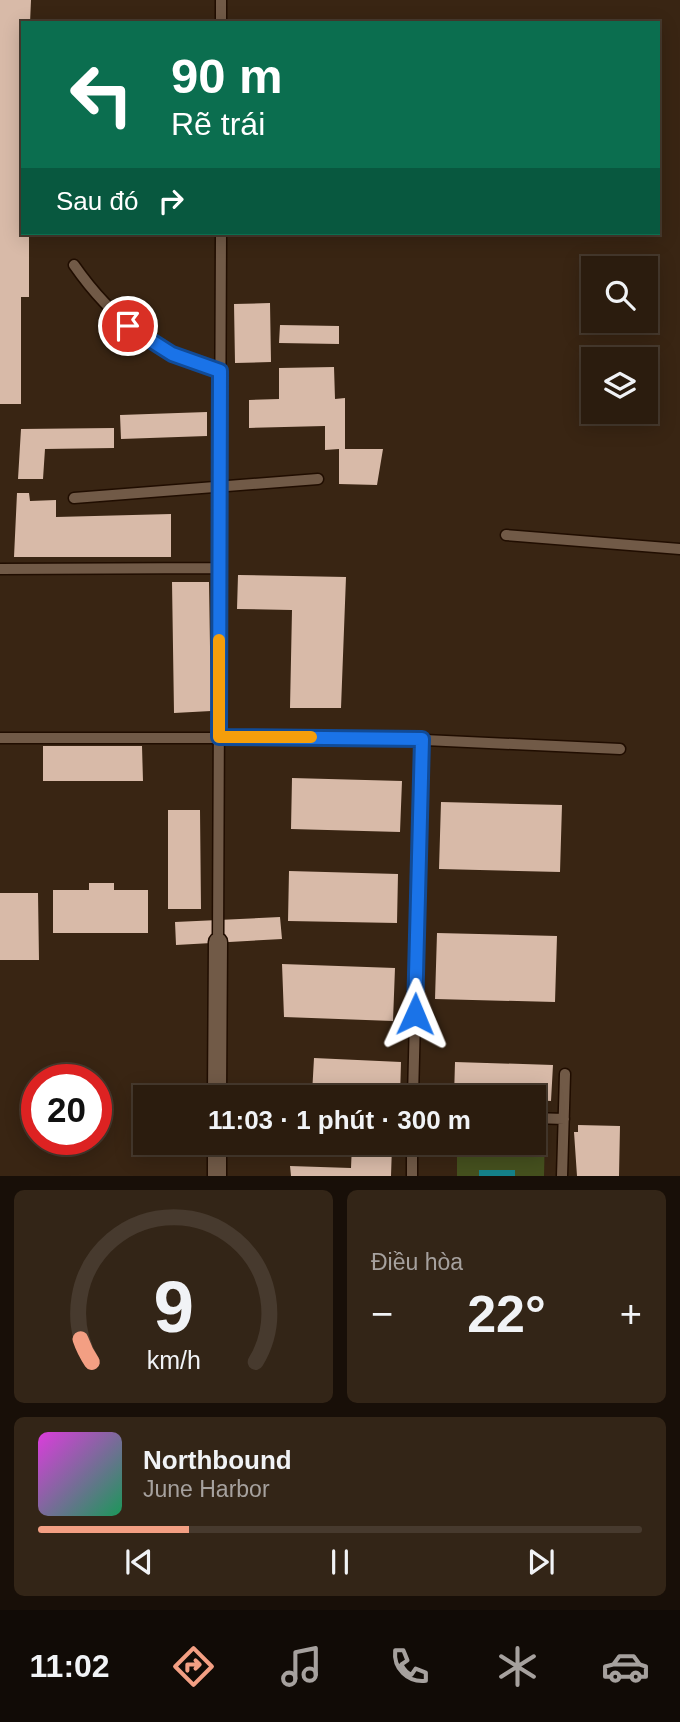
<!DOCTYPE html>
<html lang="vi">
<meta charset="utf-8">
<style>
:root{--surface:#2b1c0e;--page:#332517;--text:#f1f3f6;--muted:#a6a19e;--line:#473a2e;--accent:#f39f83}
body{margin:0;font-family:Helvetica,sans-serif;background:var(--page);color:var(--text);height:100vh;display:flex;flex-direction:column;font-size:26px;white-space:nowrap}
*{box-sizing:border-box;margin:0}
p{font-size:23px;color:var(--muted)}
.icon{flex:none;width:38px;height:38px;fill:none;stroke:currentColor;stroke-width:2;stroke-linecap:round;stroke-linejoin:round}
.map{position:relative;height:1176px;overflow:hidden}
.sheet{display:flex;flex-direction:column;gap:14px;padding:14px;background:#180f08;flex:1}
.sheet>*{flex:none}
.guide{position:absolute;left:21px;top:21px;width:639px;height:214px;border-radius:0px;box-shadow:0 4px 18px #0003,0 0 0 2px var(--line);background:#0b6e4f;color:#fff;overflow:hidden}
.controls{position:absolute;left:581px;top:256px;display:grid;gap:14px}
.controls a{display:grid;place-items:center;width:77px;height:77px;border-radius:0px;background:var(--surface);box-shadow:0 4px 18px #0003,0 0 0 2px var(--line);font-size:35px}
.speed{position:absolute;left:21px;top:1064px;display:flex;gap:14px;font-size:35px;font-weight:700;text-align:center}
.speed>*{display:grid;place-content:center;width:91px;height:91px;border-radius:50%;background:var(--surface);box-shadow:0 4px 18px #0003,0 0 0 2px var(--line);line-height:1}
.speed .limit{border:10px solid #d22;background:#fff;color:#111}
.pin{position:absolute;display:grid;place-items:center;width:60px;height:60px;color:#fff;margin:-30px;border:4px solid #fff;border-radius:50%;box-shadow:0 2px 7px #0007}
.me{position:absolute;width:77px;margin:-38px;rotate:1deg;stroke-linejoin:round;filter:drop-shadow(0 0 5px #0008)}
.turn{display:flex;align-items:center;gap:24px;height:147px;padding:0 35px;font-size:32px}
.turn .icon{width:91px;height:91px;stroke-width:2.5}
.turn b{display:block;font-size:49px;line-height:60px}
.then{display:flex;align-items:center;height:66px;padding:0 35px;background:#0003;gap:14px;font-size:26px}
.big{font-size:52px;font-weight:600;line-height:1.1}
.sheet .card{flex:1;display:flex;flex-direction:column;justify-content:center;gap:10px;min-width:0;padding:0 24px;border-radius:10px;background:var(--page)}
.sheet .dial{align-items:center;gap:0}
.dial svg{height:182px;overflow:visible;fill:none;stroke:var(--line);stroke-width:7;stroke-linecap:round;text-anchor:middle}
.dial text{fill:var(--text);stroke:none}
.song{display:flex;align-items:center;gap:21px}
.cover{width:84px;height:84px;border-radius:10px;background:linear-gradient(135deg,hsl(300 70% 55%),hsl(150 70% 35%))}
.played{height:7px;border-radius:4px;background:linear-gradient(90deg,var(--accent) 25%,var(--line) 25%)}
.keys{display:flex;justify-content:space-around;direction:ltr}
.heat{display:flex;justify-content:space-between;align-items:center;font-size:38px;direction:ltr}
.sheet .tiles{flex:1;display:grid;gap:14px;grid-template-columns:1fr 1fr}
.card:last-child{grid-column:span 2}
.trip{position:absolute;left:133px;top:1085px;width:413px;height:70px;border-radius:0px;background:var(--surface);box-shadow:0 4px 18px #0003,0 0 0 2px var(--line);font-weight:600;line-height:70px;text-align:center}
.dock{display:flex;height:112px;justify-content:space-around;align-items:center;background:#110b06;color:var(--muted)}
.dock .icon{width:49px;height:49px}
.dock .on{color:var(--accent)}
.dock b{font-size:32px;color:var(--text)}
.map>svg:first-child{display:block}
.green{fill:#45501e}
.water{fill:#15828a}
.building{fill:#d8baa8}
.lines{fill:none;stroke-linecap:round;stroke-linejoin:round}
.service-casing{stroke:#200d00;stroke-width:13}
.minor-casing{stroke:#200d00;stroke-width:21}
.service{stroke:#715a47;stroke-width:10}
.minor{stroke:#715a47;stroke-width:18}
.route-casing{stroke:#114b97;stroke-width:18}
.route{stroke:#1a73e8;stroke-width:12}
.slow{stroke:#f59e0b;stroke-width:12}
</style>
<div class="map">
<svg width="680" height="1176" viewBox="0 0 680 1176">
<rect width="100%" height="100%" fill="#392513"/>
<path class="green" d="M534,1132L545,1133L544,1176H457V1143H534Z"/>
<path class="water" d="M479,1170H515V1176H479Z"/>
<path class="building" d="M0,0H31L30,23H23V233H29V297H21V404H0Z
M270,303L271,362L235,363L234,304Z
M280,325L339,326V344L279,343Z
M334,367L335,399L345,398V449H383L377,485L339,484V449L325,450V426L249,428V400L279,399V368Z
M207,412V436L121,439L120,415Z
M114,428V448L45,449L43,479H18L21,429Z
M17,493H29L30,501L56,500V517L171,514V557H14Z
M238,575L346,577L341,708H290L292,610L237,609Z
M172,582H209L211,711L174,713Z
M43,746H142L143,781H43Z
M292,778L402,781L400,832L291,829Z
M441,802L562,805L560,872L439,869Z
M168,810H200L201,909H168Z
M289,871L398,874L397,923L288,921Z
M89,883H114V890H148V933H53V890H89Z
M0,893H38L39,960H0Z
M280,917L282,939L176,945L175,922Z
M437,933L557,936L555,1002L435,999Z
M282,964L395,968L393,1021L284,1017Z
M314,1058L401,1062L400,1097L312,1094Z
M455,1062L553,1065L551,1101L534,1100V1097H454Z
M578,1125L620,1126L619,1176H577L574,1132H578Z
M352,1144L392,1146L391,1176H291L290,1166L351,1168Z"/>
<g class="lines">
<g class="service-casing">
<path id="service" d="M221,23V0
M74,265C113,321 155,351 220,371
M74,498L318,479
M506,535L680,549
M0,569L219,568
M0,738H382L620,749
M218,942L221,233
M413,1097L422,739
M534,1118L564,1119
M412,1176V1143
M562,1176L565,1074"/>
</g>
<g class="minor-casing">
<path id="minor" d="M217,1097L218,942
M217,1176V1143"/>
</g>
<use href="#service" class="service"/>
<use href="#minor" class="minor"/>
</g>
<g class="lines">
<g class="route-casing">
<path id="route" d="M128,326L172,354L220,371L219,737L422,739L415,1014"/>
</g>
<use href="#route" class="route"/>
<path class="slow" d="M219,640V737H311"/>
</g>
</svg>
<div class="controls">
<a><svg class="icon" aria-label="search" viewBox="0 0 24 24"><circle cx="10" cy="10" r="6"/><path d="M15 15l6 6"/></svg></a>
<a><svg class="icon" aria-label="layers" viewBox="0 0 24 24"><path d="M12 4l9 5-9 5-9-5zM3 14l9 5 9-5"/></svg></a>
</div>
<div class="speed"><div class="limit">20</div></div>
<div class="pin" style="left:128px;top:326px;background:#d93025"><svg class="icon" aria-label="arrive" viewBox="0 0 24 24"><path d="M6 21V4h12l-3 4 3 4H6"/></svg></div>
<svg class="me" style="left:415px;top:1014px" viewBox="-20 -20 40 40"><path d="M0-17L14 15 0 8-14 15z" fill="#1a73e8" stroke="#fff" stroke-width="4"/></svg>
<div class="trip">11:03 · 1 phút · 300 m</div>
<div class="guide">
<div class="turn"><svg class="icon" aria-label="left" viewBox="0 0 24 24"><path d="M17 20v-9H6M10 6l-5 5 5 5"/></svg><div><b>90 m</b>Rẽ trái</div></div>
<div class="then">Sau đó<svg class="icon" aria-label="right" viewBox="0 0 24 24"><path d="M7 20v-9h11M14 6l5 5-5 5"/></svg></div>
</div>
</div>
<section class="sheet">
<div class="tiles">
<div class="card dial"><svg viewBox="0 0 100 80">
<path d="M14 69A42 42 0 1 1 86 69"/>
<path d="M14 69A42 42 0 0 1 9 59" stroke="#f39f83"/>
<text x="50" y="56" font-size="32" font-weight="700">9</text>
<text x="50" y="72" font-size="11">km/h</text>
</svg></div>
<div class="card"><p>Điều hòa</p>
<div class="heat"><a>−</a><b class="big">22°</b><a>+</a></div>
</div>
<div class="card">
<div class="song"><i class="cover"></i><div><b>Northbound</b><p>June Harbor</p></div></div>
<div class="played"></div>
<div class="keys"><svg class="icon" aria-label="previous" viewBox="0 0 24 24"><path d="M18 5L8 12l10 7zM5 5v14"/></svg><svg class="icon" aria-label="pause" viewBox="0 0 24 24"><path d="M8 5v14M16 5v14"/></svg><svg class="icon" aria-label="next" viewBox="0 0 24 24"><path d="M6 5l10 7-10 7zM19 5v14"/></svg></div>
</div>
</div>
</section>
<nav class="dock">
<b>11:02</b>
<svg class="icon on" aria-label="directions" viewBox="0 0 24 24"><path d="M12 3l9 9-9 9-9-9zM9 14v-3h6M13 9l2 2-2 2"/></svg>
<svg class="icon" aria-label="music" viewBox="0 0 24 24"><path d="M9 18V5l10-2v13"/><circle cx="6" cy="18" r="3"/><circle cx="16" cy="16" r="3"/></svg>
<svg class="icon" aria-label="phone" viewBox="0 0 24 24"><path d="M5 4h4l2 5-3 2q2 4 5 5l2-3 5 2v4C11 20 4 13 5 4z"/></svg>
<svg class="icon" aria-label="climate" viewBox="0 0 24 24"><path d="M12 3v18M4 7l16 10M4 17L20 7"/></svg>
<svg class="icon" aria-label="car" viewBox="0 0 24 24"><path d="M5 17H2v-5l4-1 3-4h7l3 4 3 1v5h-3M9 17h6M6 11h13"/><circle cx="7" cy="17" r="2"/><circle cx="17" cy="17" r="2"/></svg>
</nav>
